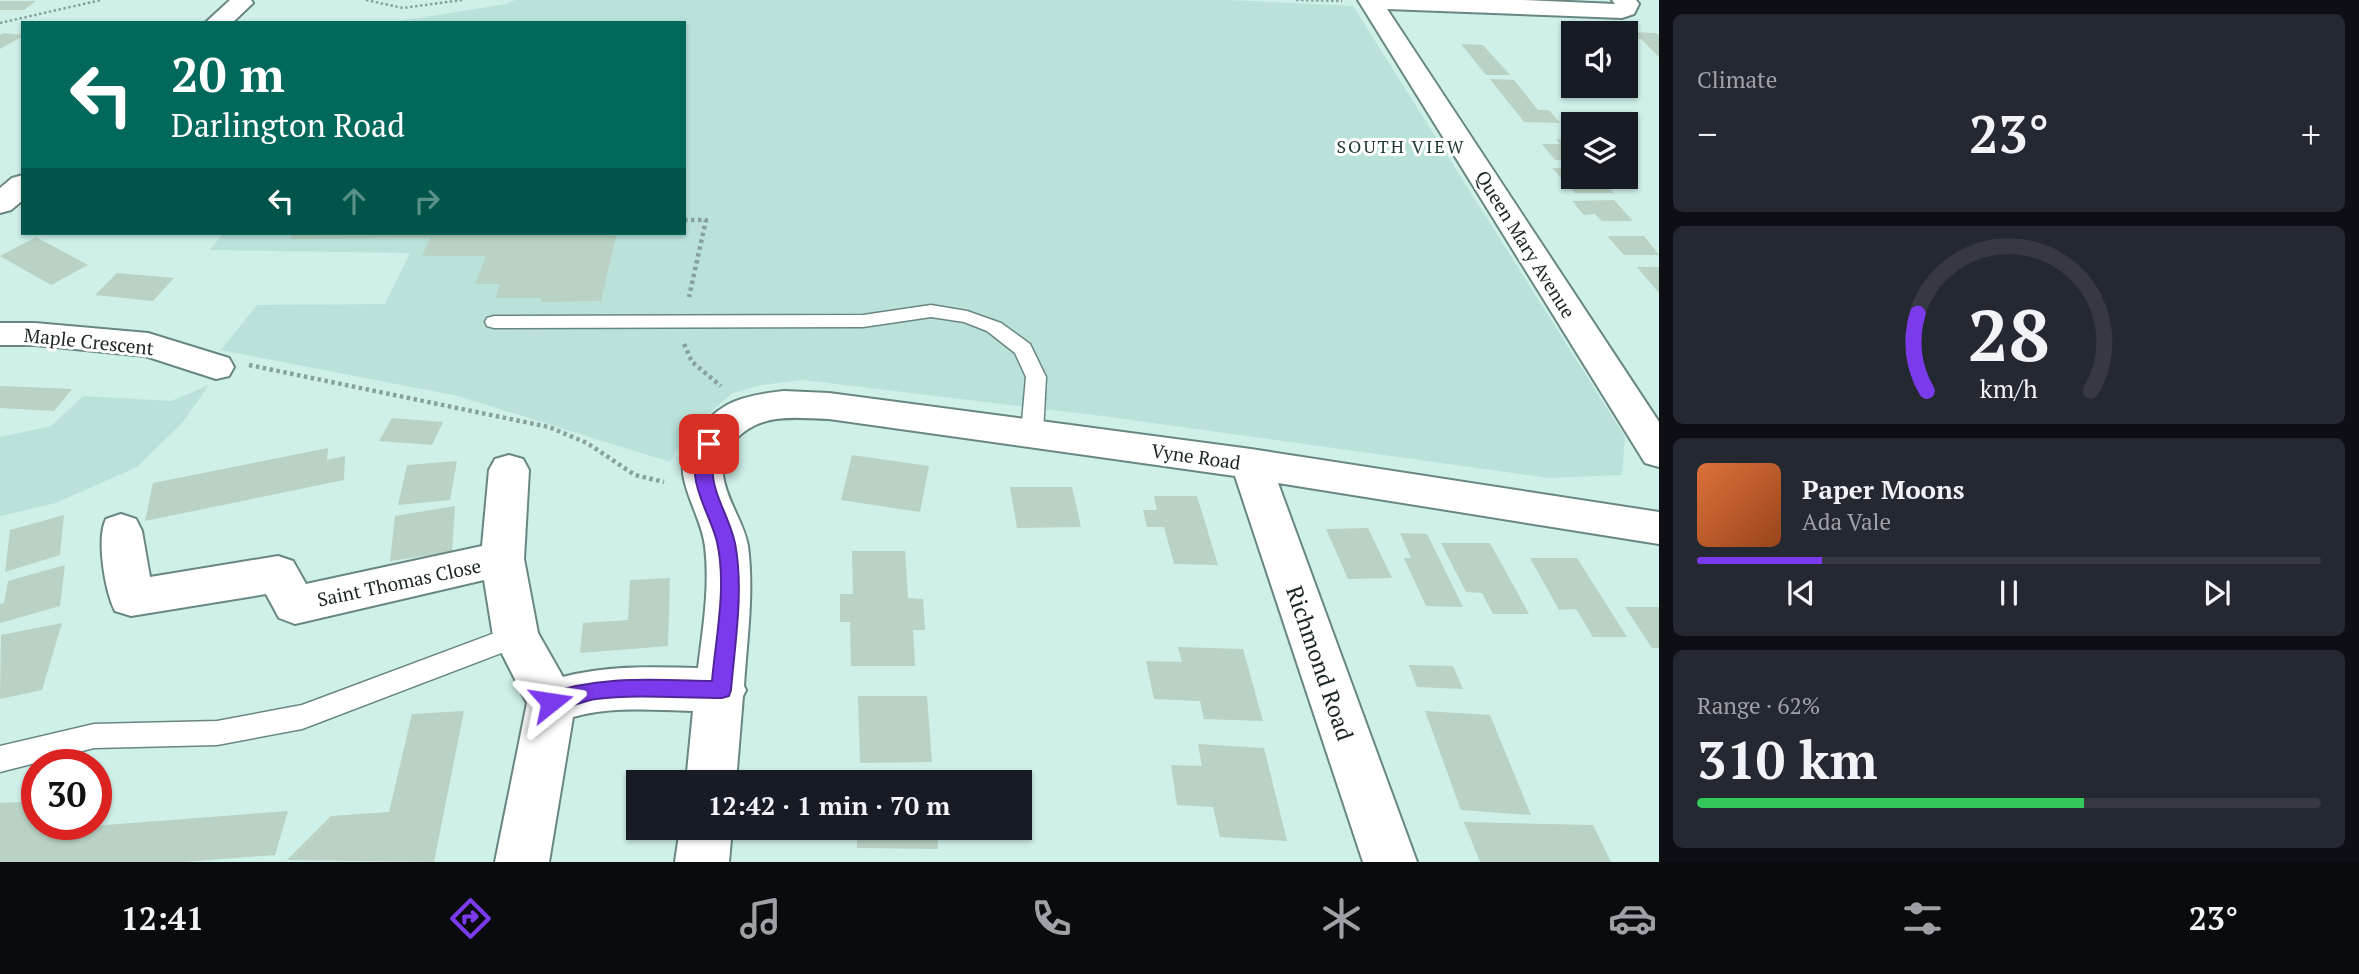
<!DOCTYPE html>
<meta charset="utf-8">
<style>
:root{--surface:#171b24;--page:#242831;--text:#f1f3f6;--muted:#9ea1a6;--line:#363941;--accent:#7c3aed}
body{margin:0;font-family:"PT Serif",serif;background:var(--page);color:var(--text);height:100vh;display:flex;flex-direction:column;font-size:26px;white-space:nowrap}
*{box-sizing:border-box;margin:0}
p{font-size:23px;color:var(--muted)}
.icon{flex:none;width:38px;height:38px;fill:none;stroke:currentColor;stroke-width:2;stroke-linecap:round;stroke-linejoin:round}
.map{position:relative;flex:1;overflow:hidden}
.panel{display:flex;flex-direction:column;gap:14px;padding:14px;background:#0d0f14;width:700px}
.panel>*{flex:none}
.guide{position:absolute;left:21px;top:21px;width:665px;height:214px;border-radius:0px;box-shadow:0 2px 5px #0004;background:#00695c;color:#fff;overflow:hidden}
.fabs{position:absolute;left:1561px;top:21px;display:grid;gap:14px}
.fabs a{display:grid;place-items:center;width:77px;height:77px;border-radius:0px;background:var(--surface);box-shadow:0 2px 5px #0004;font-size:35px}
.speed{position:absolute;left:21px;top:749px;display:flex;gap:14px;font-size:35px;font-weight:700;text-align:center}
.speed>*{display:grid;place-content:center;width:91px;height:91px;border-radius:50%;background:var(--surface);box-shadow:0 2px 5px #0004;line-height:1}
.speed .limit{border:10px solid #d22;background:#fff;color:#111}
.pin{position:absolute;display:grid;place-items:center;width:60px;height:60px;color:#fff;margin:-30px;border-radius:14px;box-shadow:0 4px 10px #0006}
.me{position:absolute;width:77px;margin:-38px;rotate:75deg;stroke-linejoin:round;filter:drop-shadow(0 0 5px #0008)}
.turn{display:flex;align-items:center;gap:24px;height:147px;padding:0 35px;font-size:32px}
.turn .icon{width:91px;height:91px;stroke-width:2.5}
.turn b{display:block;font-size:49px;line-height:60px}
.lanes{display:flex;align-items:center;height:66px;padding:0 35px;background:#0003;justify-content:center;gap:35px;direction:ltr}
.lanes .off{opacity:.35}
.big{font-size:52px;font-weight:700;line-height:1.1}
.panel .tile{flex:1;display:flex;flex-direction:column;justify-content:center;gap:10px;min-width:0;padding:0 24px;border-radius:10px;background:var(--page)}
.panel .dial{align-items:center;gap:0}
.dial svg{height:182px;overflow:visible;fill:none;stroke:var(--line);stroke-width:7;stroke-linecap:round;text-anchor:middle}
.dial text{fill:var(--text);stroke:none}
.song{display:flex;align-items:center;gap:21px}
.cover{width:84px;height:84px;border-radius:10px;background:linear-gradient(135deg,hsl(20 70% 55%),hsl(20 70% 35%))}
.played{height:7px;border-radius:4px;background:linear-gradient(90deg,var(--accent) 20%,var(--line) 20%)}
.keys{display:flex;justify-content:space-around;direction:ltr}
.heat{display:flex;justify-content:space-between;align-items:center;font-size:38px;direction:ltr}
.charge{height:10px;border-radius:5px;background:linear-gradient(90deg,#34c759 62%,var(--line) 0)}
.trip{position:absolute;left:626px;top:770px;width:406px;height:70px;border-radius:0px;background:var(--surface);box-shadow:0 2px 5px #0004;font-weight:700;line-height:70px;text-align:center}
.dock{display:flex;height:112px;justify-content:space-around;align-items:center;background:#090b0e;color:var(--muted)}
.dock .icon{width:49px;height:49px}
.dock .current{color:var(--accent)}
.dock b{font-size:32px;color:var(--text)}
main{display:flex;flex:1;min-height:0}
.map>svg:first-child{display:block}
.built{fill:#bae2db}
.building{fill:#b9d2c3}
.lines{fill:none;stroke-linecap:round;stroke-linejoin:round}
.lane-casing{stroke:#698782;stroke-width:3}
.street-casing{stroke:#698782;stroke-width:4}
.path-far1{stroke:#88a19c;stroke-width:2.5;stroke-dasharray:2.5 2.5;stroke-linecap:butt}
.path{stroke:#88a19c;stroke-width:4.5;stroke-dasharray:3.5 3.5;stroke-linecap:butt}
.lane{fill:#fff;fill-rule:evenodd}
.street{fill:#fff;fill-rule:evenodd}
.route{fill:#7c3aed;stroke:#51269a;stroke-width:2}
.labels{text-anchor:middle;dominant-baseline:central;stroke-width:6;stroke-linejoin:round;paint-order:stroke}
.far-neighbourhood-label{font-size:18px;letter-spacing:2px;fill:#1f3a36;stroke:#fff}
.street-label{font-size:19px;fill:#1a2624;stroke:#fff}
.near-street-label{font-size:23px;fill:#1a2624;stroke:#fff}
</style>
<main>
<div class="map">
<svg width="1659" height="862" viewBox="0 0 1659 862">
<rect width="100%" height="100%" fill="#cfefe9"/>
<path class="built" d="M515,0H1229L1353,6L1625,437L1622,475L1549,478L1102,416L803,380L761,385L733,393L688,430L670,462L458,396L221,350L257,305L385,304L410,253L210,250L223,233H684V23H388L506,4Z
M209,385L182,423L137,467L56,503L0,516V437L51,426L83,396L171,401Z"/>
<path class="building" d="M0,1H36L24,10H0Z
M1626,32L1656,33L1659,35V57L1641,39L1626,38Z
M4,33L23,35V36L0,49V35Z
M1461,44L1483,45L1510,75H1486Z
M1490,79L1514,80L1538,110H1549L1560,123L1524,122Z
M1556,139L1573,140V160H1555L1542,144H1560Z
M1552,168H1573V177H1599L1614,193H1575Z
M1614,200L1633,221H1602L1595,214L1584,215L1572,201Z
M293,233H617L601,301L541,302L542,298H495L500,284H475L486,256H422L430,238L289,239Z
M1607,236H1644L1659,255H1624Z
M36,237L88,265L51,285L0,256Z
M1637,267H1659V293Z
M117,273L174,278L153,301L95,295Z
M0,386L72,389L54,411L0,408Z
M392,418L443,422L432,445L379,441Z
M328,448L327,460L345,456L344,480L145,521L153,483Z
M852,455L929,466L920,512L841,500Z
M457,461L450,500L398,505L407,465Z
M1010,487H1072L1081,527L1017,528Z
M1154,496H1197L1218,565L1174,564L1164,527H1147L1143,510H1157Z
M455,506L452,552L390,561L395,516Z
M64,515L60,555L5,572L10,530Z
M1368,528L1392,578L1348,579L1326,529Z
M1400,533L1427,534L1463,607L1426,606L1404,558H1411Z
M1441,543H1490L1529,614H1493L1482,593L1466,592Z
M852,551H905L908,598L923,599L925,630H913L915,666H851L850,622H840V594H853Z
M1530,558H1577L1627,637H1593L1576,609L1559,610Z
M65,565L60,606L0,623V604L4,603L8,581Z
M670,578L668,646L580,653L583,623L628,620L630,580Z
M1625,607H1659V648H1652Z
M62,623L42,690L0,699L1,635Z
M1178,647L1243,649L1263,721L1204,719L1200,701L1154,699L1146,661L1182,662Z
M1409,665L1453,666L1463,689L1417,687Z
M858,696H927L932,762L860,763Z
M464,711L434,862L287,860L331,816L389,812L412,714Z
M1425,711L1490,715L1531,815L1461,810Z
M1198,744L1264,748L1287,841L1220,837L1213,807L1177,805L1171,765L1202,766Z
M857,771L934,772L935,782H857Z
M107,787L96,814V788Z
M37,801V824L92,826L288,811L275,855L183,862H0V803Z
M1464,822L1593,825L1611,862H1480Z
M857,828H937L938,849L857,848Z"/>
<g class="lines">
<g class="lane-casing">
<path id="lane" d="M931,305L967,311L1001,323L1030,344L1046,377L1043,433L1039,438L1032,441L1025,438L1021,433L1026,377L1015,353L987,331L964,322L931,317L863,327L494,328L487,326L485,322L487,318L494,316L863,315Z
M516,625L525,628L528,636L525,644L302,729L217,745L94,748L0,772V746L94,724L217,721L302,705Z"/>
</g>
<g class="street-casing">
<path id="street" d="M230,0H251L253,3L232,23H205Z
M1358,0H1522L1615,4L1612,0H1636L1639,4L1634,14L1622,18L1387,9L1659,422V467L1645,463Z
M23,175V200L11,210L0,213V188L12,178Z
M0,323H35L148,333L229,358L234,367L229,376L216,379L145,356L35,345H0Z
M784,391L829,393L1251,449L1659,512V544L1278,483L1417,862H1363L1235,476L829,419C793,418 761,412 734,441C725,451 721,462 723,475C726,500 744,522 748,546C754,593 747,639 744,686L746,690L743,696L736,782H686L693,711C653,710 612,706 573,717L549,862H495L527,703L493,636L484,580L295,624L279,618L266,594L131,616L115,611C105,591 96,539 106,519L121,514L136,519L142,531L150,577L278,556L293,561L306,584L482,546L489,470L495,459L509,455L523,459L529,470L524,559L538,633L563,677C608,665 652,667 698,668C703,628 710,587 705,546C702,523 689,502 684,479C677,450 703,419 727,405C743,396 766,393 784,391Z
M680,828H732L729,862H675Z"/>
</g>
<path class="path-far1" d="M366,0L403,8L462,0
M1296,0L1342,1
M0,23L101,0"/>
<path class="path" d="M684,220H706L689,297
M684,344L692,362L721,386
M249,365L549,427L587,443L635,475L664,482"/>
<use href="#lane" class="lane"/>
<use href="#street" class="street"/>
</g>
<path class="route" d="M709,438L717,444C703,487 726,504 735,543C744,590 735,642 731,690L729,696L722,698C680,698 637,694 596,699C580,701 560,714 544,708L541,702L544,695C599,675 655,680 712,681C716,636 727,586 717,542C712,520 697,498 695,475C694,464 697,442 709,438Z"/>
<g class="labels">
<g class="far-neighbourhood-label">
<text x="1401" y="146">SOUTH VIEW</text>
</g>
<g class="street-label">
<text transform="translate(1526 244) rotate(58)">Queen Mary Avenue</text>
<text transform="translate(89 341) rotate(6)">Maple Crescent</text>
<text transform="translate(1196 456) rotate(8)">Vyne Road</text>
<text transform="translate(399 582) rotate(-12)">Saint Thomas Close</text>
</g>
<g class="near-street-label">
<text transform="translate(1320 663) rotate(71)">Richmond Road</text>
</g>
</g>
</svg>
<div class="fabs">
<a><svg class="icon" aria-label="sound" viewBox="0 0 24 24"><path d="M4 9h4l5-4v14l-5-4H4zM17 9q2 3 0 6"/></svg></a>
<a><svg class="icon" aria-label="layers" viewBox="0 0 24 24"><path d="M12 4l9 5-9 5-9-5zM3 14l9 5 9-5"/></svg></a>
</div>
<div class="speed"><div class="limit">30</div></div>
<div class="pin" style="left:709px;top:444px;background:#d93025"><svg class="icon" aria-label="arrive" viewBox="0 0 24 24"><path d="M6 21V4h12l-3 4 3 4H6"/></svg></div>
<svg class="me" style="left:551px;top:702px" viewBox="-20 -20 40 40"><path d="M0-17L14 15 0 8-14 15z" fill="#7c3aed" stroke="#fff" stroke-width="4"/></svg>
<div class="trip">12:42 · 1 min · 70 m</div>
<div class="guide">
<div class="turn"><svg class="icon" aria-label="left" viewBox="0 0 24 24"><path d="M17 20v-9H6M10 6l-5 5 5 5"/></svg><div><b>20 m</b>Darlington Road</div></div>
<div class="lanes"><svg class="icon" aria-label="left" viewBox="0 0 24 24"><path d="M17 20v-9H6M10 6l-5 5 5 5"/></svg><svg class="icon off" aria-label="ahead" viewBox="0 0 24 24"><path d="M12 20V5M6 11l6-6 6 6"/></svg><svg class="icon off" aria-label="right" viewBox="0 0 24 24"><path d="M7 20v-9h11M14 6l5 5-5 5"/></svg></div>
</div>
</div>
<section class="panel">
<div class="tile"><p>Climate</p>
<div class="heat"><a>−</a><b class="big">23°</b><a>+</a></div>
</div>
<div class="tile dial"><svg viewBox="0 0 100 80">
<path d="M14 69A42 42 0 1 1 86 69"/>
<path d="M14 69A42 42 0 0 1 10 35" stroke="#7c3aed"/>
<text x="50" y="56" font-size="32" font-weight="700">28</text>
<text x="50" y="72" font-size="11">km/h</text>
</svg></div>
<div class="tile">
<div class="song"><i class="cover"></i><div><b>Paper Moons</b><p>Ada Vale</p></div></div>
<div class="played"></div>
<div class="keys"><svg class="icon" aria-label="previous" viewBox="0 0 24 24"><path d="M18 5L8 12l10 7zM5 5v14"/></svg><svg class="icon" aria-label="pause" viewBox="0 0 24 24"><path d="M8 5v14M16 5v14"/></svg><svg class="icon" aria-label="next" viewBox="0 0 24 24"><path d="M6 5l10 7-10 7zM19 5v14"/></svg></div>
</div>
<div class="tile"><p>Range · 62%</p><b class="big">310 km</b><div class="charge"></div></div>
</section>
</main>
<nav class="dock">
<b>12:41</b>
<svg class="icon current" aria-label="directions" viewBox="0 0 24 24"><path d="M12 3l9 9-9 9-9-9zM9 14v-3h6M13 9l2 2-2 2"/></svg>
<svg class="icon" aria-label="music" viewBox="0 0 24 24"><path d="M9 18V5l10-2v13"/><circle cx="6" cy="18" r="3"/><circle cx="16" cy="16" r="3"/></svg>
<svg class="icon" aria-label="phone" viewBox="0 0 24 24"><path d="M5 4h4l2 5-3 2q2 4 5 5l2-3 5 2v4C11 20 4 13 5 4z"/></svg>
<svg class="icon" aria-label="climate" viewBox="0 0 24 24"><path d="M12 3v18M4 7l16 10M4 17L20 7"/></svg>
<svg class="icon" aria-label="car" viewBox="0 0 24 24"><path d="M5 17H2v-5l4-1 3-4h7l3 4 3 1v5h-3M9 17h6M6 11h13"/><circle cx="7" cy="17" r="2"/><circle cx="17" cy="17" r="2"/></svg>
<svg class="icon" aria-label="filters" viewBox="0 0 24 24"><path d="M4 7h16M4 17h16"/><circle cx="9" cy="7" r="2"/><circle cx="15" cy="17" r="2"/></svg>
<b>23°</b>
</nav>
